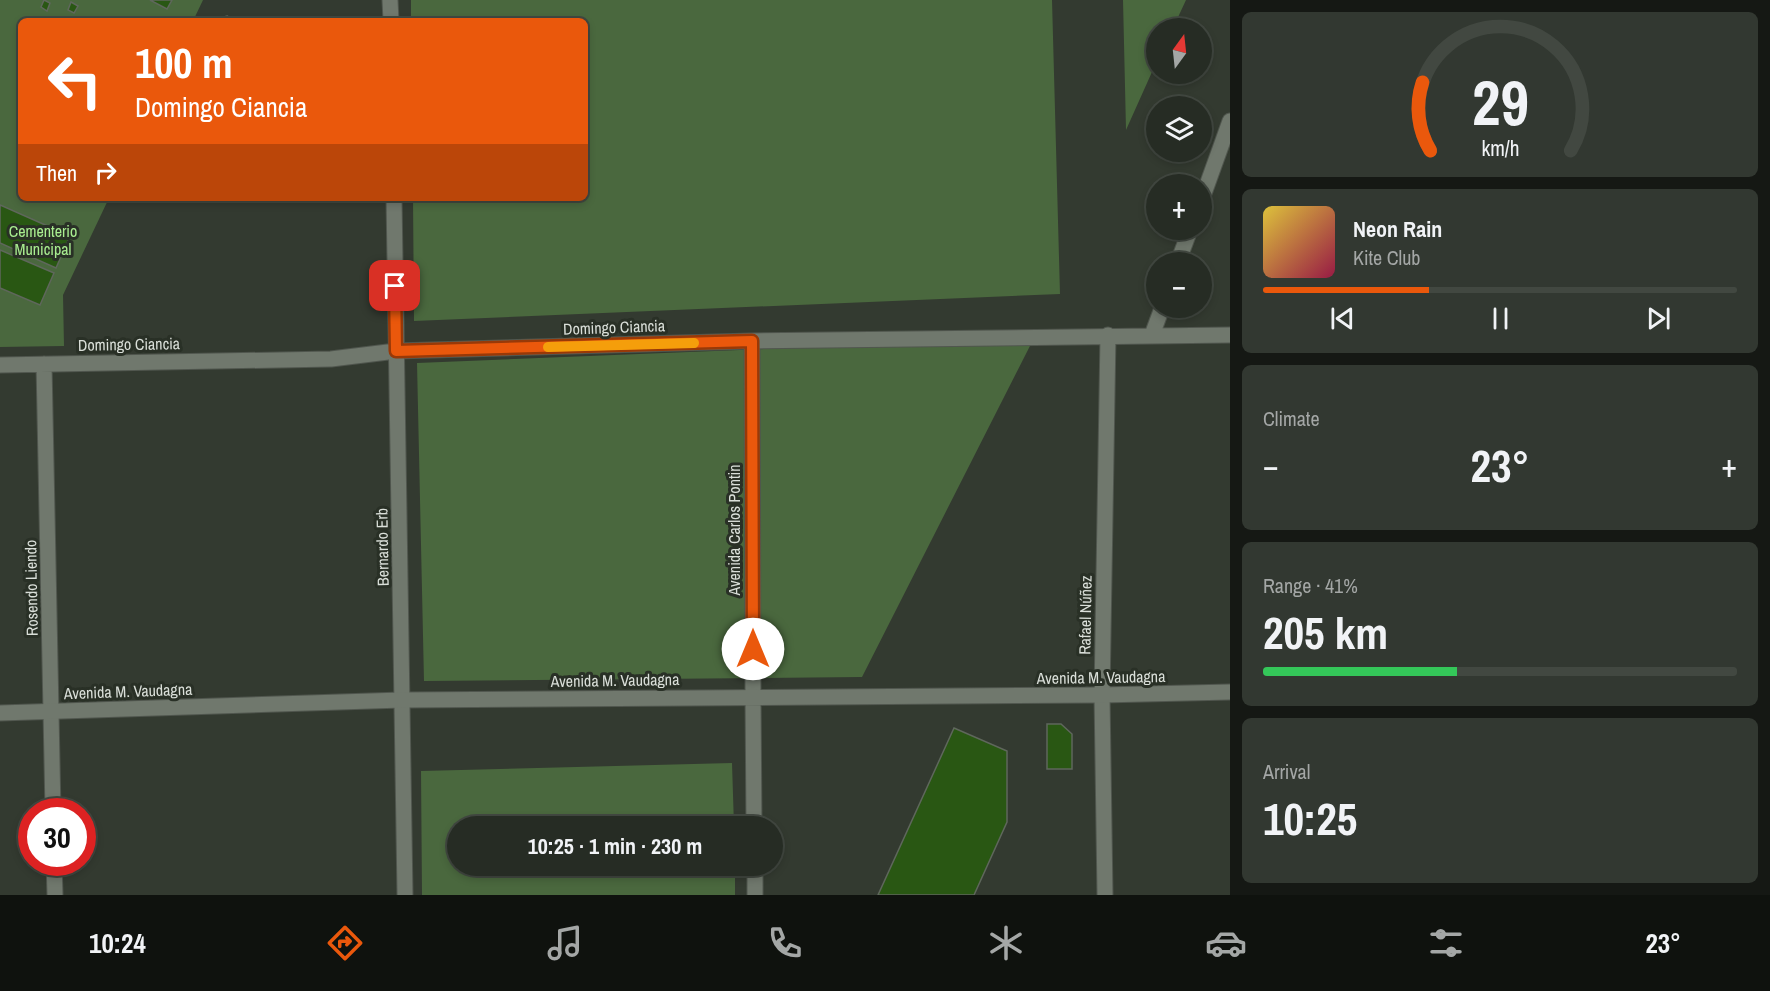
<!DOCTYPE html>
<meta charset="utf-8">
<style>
:root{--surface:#262c24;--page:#323831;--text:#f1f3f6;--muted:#a4a7a6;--line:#424841;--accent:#ea580c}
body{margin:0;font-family:"Archivo Narrow",sans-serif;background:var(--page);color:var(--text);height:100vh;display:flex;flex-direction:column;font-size:22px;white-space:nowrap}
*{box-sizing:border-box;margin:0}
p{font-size:20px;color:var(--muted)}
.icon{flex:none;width:33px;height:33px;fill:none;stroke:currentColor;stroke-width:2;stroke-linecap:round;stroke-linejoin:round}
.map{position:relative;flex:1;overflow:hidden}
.sheet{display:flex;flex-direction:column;gap:12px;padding:12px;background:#151814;width:540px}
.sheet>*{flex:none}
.hud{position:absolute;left:18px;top:18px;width:570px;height:183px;border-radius:9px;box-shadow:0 3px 9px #0003,0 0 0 2px var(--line);background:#ea580c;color:#fff;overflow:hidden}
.needle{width:39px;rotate:15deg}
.fabs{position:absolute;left:1146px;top:18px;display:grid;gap:12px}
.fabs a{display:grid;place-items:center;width:66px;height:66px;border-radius:50%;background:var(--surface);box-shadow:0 3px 9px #0003,0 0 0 2px var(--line);font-size:30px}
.speed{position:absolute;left:18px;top:798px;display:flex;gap:12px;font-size:30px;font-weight:700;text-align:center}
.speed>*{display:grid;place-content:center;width:78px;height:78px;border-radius:50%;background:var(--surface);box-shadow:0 3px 9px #0003,0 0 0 2px var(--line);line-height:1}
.speed .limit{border:9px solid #d22;background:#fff;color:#111}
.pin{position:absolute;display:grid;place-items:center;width:51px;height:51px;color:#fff;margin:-26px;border-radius:12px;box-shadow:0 3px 9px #0006}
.me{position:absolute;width:66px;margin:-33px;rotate:0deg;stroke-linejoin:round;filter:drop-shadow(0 0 4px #0008)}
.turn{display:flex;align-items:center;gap:21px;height:126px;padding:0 18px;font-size:27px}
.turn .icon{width:78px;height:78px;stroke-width:2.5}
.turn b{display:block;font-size:42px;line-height:51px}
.then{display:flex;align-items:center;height:57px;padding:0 18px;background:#0003;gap:12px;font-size:22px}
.big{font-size:45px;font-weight:700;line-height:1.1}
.sheet .card{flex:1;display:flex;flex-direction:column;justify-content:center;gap:9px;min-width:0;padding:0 21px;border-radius:9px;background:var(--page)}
.sheet .dial{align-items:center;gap:0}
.dial svg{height:156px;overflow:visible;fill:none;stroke:var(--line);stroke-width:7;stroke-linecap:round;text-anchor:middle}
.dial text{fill:var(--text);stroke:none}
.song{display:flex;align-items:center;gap:18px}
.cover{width:72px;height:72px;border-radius:9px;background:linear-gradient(135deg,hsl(50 70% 55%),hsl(340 70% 35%))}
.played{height:6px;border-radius:3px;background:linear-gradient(90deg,var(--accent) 35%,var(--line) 35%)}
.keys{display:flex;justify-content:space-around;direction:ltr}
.heat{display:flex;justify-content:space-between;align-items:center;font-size:33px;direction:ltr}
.charge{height:9px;border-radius:4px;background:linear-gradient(90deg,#34c759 41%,var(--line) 0)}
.trip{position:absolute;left:447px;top:816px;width:336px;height:60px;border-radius:30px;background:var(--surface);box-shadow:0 3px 9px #0003,0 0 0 2px var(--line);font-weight:700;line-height:60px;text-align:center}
.dock{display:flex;height:96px;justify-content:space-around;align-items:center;background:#0f120e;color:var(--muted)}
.dock .icon{width:42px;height:42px}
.dock .current{color:var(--accent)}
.dock b{font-size:27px;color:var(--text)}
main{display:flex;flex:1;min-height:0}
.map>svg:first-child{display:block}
.green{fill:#4a683e}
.building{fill:#295713;stroke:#5f675c;stroke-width:1.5}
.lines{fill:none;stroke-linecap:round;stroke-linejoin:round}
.minor-casing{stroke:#50564e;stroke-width:17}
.secondary-casing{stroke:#50564e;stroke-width:17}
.minor{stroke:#70786d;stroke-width:15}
.secondary{stroke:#70786d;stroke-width:15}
.route-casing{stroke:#983908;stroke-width:15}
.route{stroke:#ea580c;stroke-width:10}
.slow{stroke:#f59e0b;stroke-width:10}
.labels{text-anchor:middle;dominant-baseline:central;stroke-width:6;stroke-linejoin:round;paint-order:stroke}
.park-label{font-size:16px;fill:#a9ed90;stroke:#293026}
.street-label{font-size:16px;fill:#dadfd9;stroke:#293026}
</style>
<main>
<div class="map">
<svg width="1230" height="895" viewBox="0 0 1230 895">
<rect width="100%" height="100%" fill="#333a30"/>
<path class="green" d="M0,0H203L193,21H21V198H109L63,295L64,346L0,347Z
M411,0H1052L1060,294L414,321L413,198H585V21H411Z
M1123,0H1186L1173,28H1156V63L1126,130Z
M1034,338L862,677L424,681L417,363Z
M732,763L734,826H458V866H735V895H422L421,771Z"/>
<path class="building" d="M44,0L50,3L47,11L41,7Z
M150,0H172L167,9Z
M71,2L78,6L74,13L68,10Z
M227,16L236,21H213L214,20Z
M0,205L70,236L56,268L0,243Z
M0,250L54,273L40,305L0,288Z
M1047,724H1061L1072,734V769H1047Z
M954,728L1007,751V822L974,895H878Z"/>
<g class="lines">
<g class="minor-casing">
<path id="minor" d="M390,0L391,21
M394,198L405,895
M1202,199L1230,121
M1178,262L1190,230
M1152,335L1162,308
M752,341L753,696
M44,364L53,812
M0,365L331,359L396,351L752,341L1230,335
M54,862L55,895
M1105,895L1102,695L1108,335"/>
</g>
<g class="secondary-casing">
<path id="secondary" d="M753,696L754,826
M0,713L402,700L1102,695L1230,692
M755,866V895"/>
</g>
<use href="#minor" class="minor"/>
<use href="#secondary" class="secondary"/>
</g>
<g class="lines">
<g class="route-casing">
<path id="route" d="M395,286L396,351L752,341L753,649"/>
</g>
<use href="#route" class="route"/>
<path class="slow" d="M548,347L694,343"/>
</g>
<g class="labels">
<g class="park-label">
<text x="43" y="231">Cementerio<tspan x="43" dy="18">Municipal</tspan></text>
</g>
<g class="street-label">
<text transform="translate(614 327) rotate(-2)">Domingo Ciancia</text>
<text transform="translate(129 344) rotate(-1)">Domingo Ciancia</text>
<text transform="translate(734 530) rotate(-90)">Avenida Carlos Pontin</text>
<text transform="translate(382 547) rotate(-91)">Bernardo Erb</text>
<text transform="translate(31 588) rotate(-91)">Rosendo Liendo</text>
<text transform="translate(1085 615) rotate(-89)">Rafael Núñez</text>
<text transform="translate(1101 677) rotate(-1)">Avenida M. Vaudagna</text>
<text transform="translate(615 680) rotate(-1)">Avenida M. Vaudagna</text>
<text transform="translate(128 691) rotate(-2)">Avenida M. Vaudagna</text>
</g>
</g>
</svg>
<div class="fabs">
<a><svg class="needle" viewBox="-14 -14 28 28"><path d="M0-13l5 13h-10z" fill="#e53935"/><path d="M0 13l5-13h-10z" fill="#a4a7a6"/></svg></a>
<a><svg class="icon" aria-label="layers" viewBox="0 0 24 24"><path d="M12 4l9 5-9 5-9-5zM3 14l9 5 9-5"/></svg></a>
<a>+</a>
<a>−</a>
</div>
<div class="speed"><div class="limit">30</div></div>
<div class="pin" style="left:395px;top:286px;background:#d93025"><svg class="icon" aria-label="arrive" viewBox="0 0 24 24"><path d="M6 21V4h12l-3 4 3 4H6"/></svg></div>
<svg class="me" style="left:753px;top:649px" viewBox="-20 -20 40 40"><circle r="19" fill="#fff"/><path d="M0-13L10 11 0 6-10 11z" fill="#ea580c"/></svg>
<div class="trip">10:25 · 1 min · 230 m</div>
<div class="hud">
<div class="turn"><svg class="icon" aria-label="left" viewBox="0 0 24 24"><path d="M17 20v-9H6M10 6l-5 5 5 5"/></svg><div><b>100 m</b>Domingo Ciancia</div></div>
<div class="then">Then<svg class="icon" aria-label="right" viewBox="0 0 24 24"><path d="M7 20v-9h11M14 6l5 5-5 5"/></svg></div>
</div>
</div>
<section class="sheet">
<div class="card dial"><svg viewBox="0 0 100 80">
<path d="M14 69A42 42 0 1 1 86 69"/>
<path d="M14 69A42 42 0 0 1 10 34" stroke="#ea580c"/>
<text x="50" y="56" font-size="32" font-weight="700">29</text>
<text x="50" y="72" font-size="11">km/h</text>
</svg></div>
<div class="card">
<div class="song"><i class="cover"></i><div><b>Neon Rain</b><p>Kite Club</p></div></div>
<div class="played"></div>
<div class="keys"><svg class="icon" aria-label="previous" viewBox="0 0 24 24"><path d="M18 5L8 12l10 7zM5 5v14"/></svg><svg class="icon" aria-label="pause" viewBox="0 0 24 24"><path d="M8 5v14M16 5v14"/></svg><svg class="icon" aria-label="next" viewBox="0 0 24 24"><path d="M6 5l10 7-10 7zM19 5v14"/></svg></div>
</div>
<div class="card"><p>Climate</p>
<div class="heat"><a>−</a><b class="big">23°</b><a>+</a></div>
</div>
<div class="card"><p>Range · 41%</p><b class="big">205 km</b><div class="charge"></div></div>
<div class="card"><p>Arrival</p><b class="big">10:25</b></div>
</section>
</main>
<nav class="dock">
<b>10:24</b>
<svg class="icon current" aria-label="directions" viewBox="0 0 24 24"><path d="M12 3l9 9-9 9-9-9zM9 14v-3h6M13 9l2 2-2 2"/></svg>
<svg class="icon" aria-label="music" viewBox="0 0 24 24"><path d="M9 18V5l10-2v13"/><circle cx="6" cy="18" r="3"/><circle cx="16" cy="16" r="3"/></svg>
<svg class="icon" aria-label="phone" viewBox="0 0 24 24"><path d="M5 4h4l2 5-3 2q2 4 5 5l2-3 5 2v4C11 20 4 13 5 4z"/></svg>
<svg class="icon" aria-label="climate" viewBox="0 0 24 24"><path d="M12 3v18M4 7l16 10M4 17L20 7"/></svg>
<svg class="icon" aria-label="car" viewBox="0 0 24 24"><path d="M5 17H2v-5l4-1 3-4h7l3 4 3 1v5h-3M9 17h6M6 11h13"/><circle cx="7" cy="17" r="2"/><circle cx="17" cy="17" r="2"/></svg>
<svg class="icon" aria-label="filters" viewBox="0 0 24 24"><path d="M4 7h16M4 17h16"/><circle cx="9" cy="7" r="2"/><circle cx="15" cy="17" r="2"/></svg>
<b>23°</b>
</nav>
